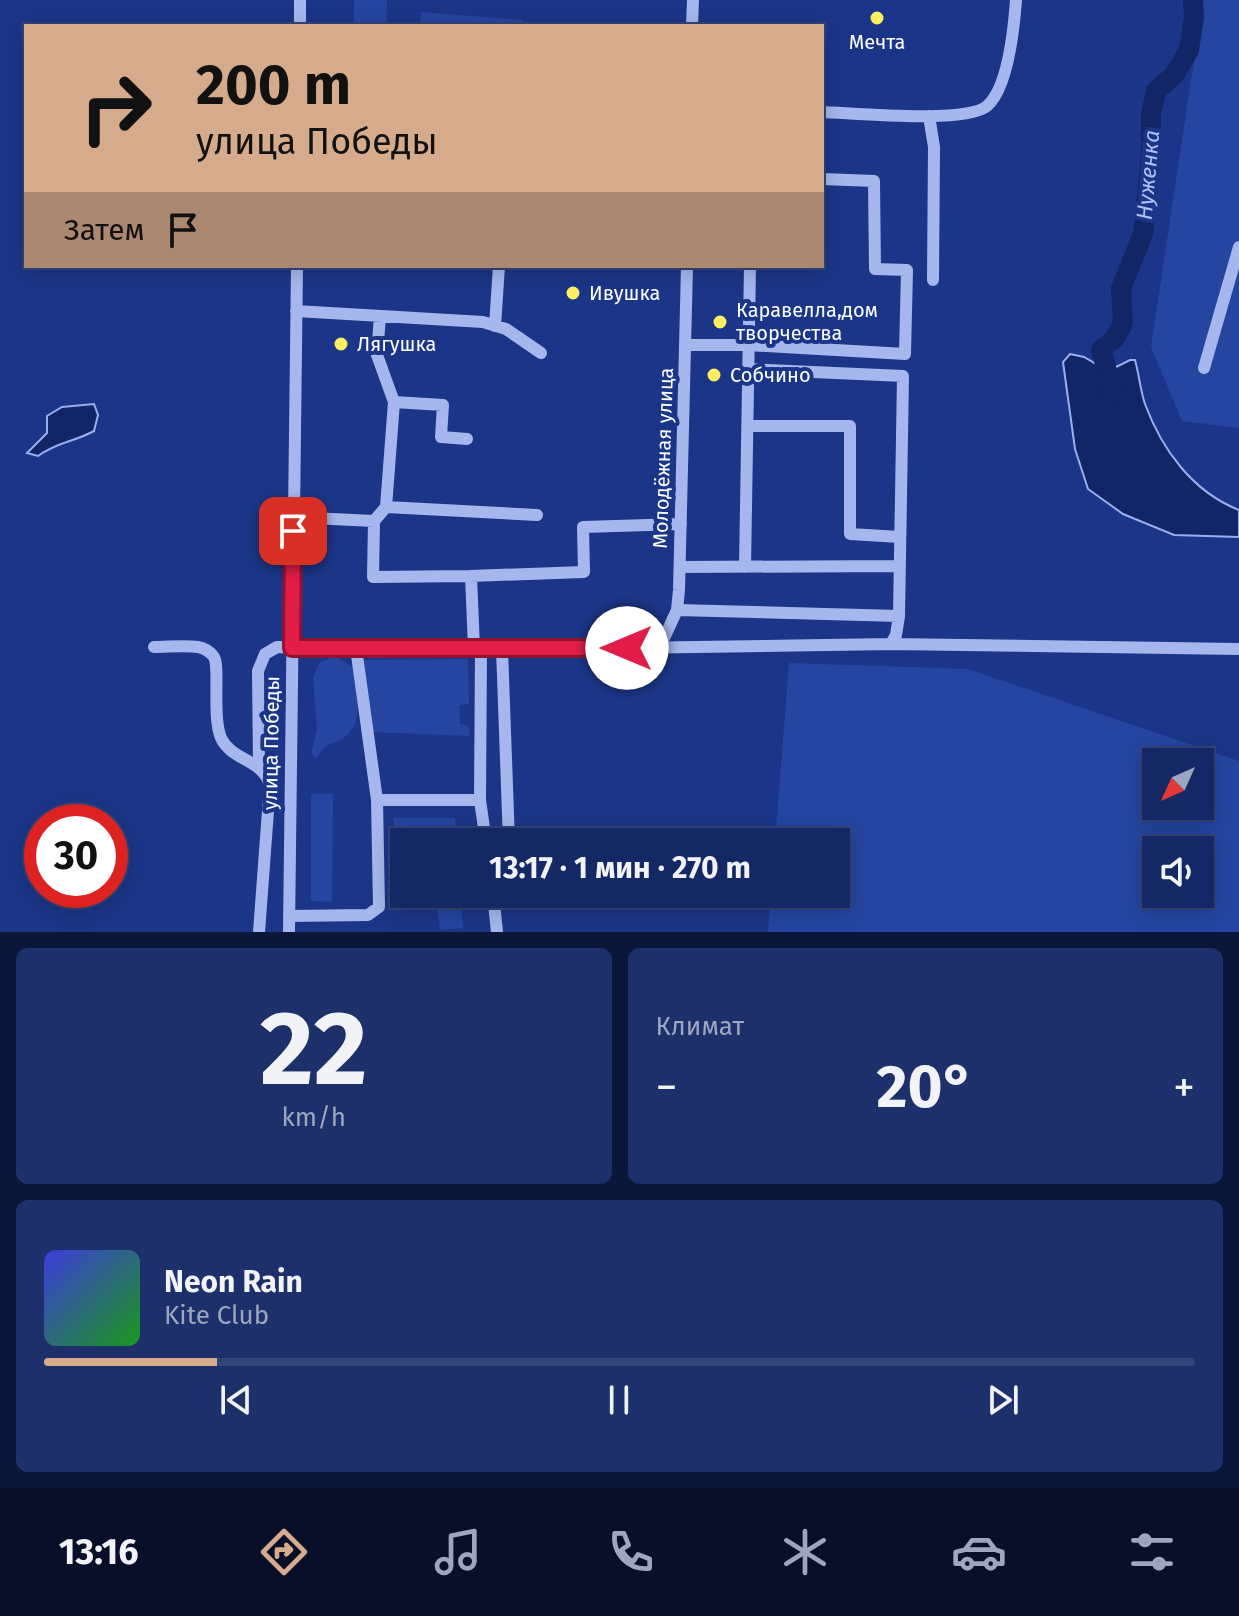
<!DOCTYPE html>
<html lang="ru">
<meta charset="utf-8">
<style>
:root{--surface:#142866;--page:#1d306c;--text:#f1f3f6;--muted:#9da6bf;--line:#33447a;--accent:#d6ab8b}
body{margin:0;font-family:"Fira Sans",sans-serif;background:var(--page);color:var(--text);height:100vh;display:flex;flex-direction:column;font-size:30px;white-space:nowrap}
*{box-sizing:border-box;margin:0}
p{font-size:26px;color:var(--muted)}
.icon{flex:none;width:44px;height:44px;fill:none;stroke:currentColor;stroke-width:2;stroke-linecap:round;stroke-linejoin:round}
.map{position:relative;height:932px;overflow:hidden}
.sheet{display:flex;flex-direction:column;gap:16px;padding:16px;background:#0b1638;flex:1}
.sheet>*{flex:none}
.top-card{position:absolute;left:24px;top:24px;width:800px;height:244px;border-radius:0px;box-shadow:0 4px 20px #0003,0 0 0 2px var(--line);background:#d6ab8b;color:#111;overflow:hidden}
.needle{width:52px;rotate:225deg}
.buttons{position:absolute;left:1142px;top:748px;display:grid;gap:16px}
.buttons a{display:grid;place-items:center;width:72px;height:72px;border-radius:0px;background:var(--surface);box-shadow:0 4px 20px #0003,0 0 0 2px var(--line);font-size:40px}
.speed{position:absolute;left:24px;top:804px;display:flex;gap:16px;font-size:40px;font-weight:700;text-align:center}
.speed>*{display:grid;place-content:center;width:104px;height:104px;border-radius:50%;background:var(--surface);box-shadow:0 4px 20px #0003,0 0 0 2px var(--line);line-height:1}
.speed .limit{border:12px solid #d22;background:#fff;color:#111}
.pin{position:absolute;display:grid;place-items:center;width:68px;height:68px;color:#fff;margin:-34px;border-radius:16px;box-shadow:0 4px 12px #0006}
.me{position:absolute;width:88px;margin:-44px;rotate:270deg;stroke-linejoin:round;filter:drop-shadow(0 0 6px #0008)}
.turn{display:flex;align-items:center;gap:28px;height:168px;padding:0 40px;font-size:36px}
.turn .icon{width:104px;height:104px;stroke-width:2.5}
.turn b{display:block;font-size:56px;line-height:68px}
.then{display:flex;align-items:center;height:76px;padding:0 40px;background:#0003;gap:16px;font-size:30px}
.big{font-size:60px;font-weight:700;line-height:1.1}
.sheet .tile{flex:1;display:flex;flex-direction:column;justify-content:center;gap:12px;min-width:0;padding:0 28px;border-radius:12px;background:var(--page)}
.sheet .dial{align-items:center;gap:0}
.dial b{font-size:104px;line-height:1}
.song{display:flex;align-items:center;gap:24px}
.cover{width:96px;height:96px;border-radius:12px;background:linear-gradient(135deg,hsl(240 70% 55%),hsl(120 70% 35%))}
.played{height:8px;border-radius:4px;background:linear-gradient(90deg,var(--accent) 15%,var(--line) 15%)}
.keys{display:flex;justify-content:space-around;direction:ltr}
.heat{display:flex;justify-content:space-between;align-items:center;font-size:44px;direction:ltr}
.sheet .tiles{flex:1;display:grid;gap:16px;grid-template-columns:1fr 1fr}
.tile:last-child{grid-column:span 2}
.trip{position:absolute;left:390px;top:828px;width:460px;height:80px;border-radius:0px;background:var(--surface);box-shadow:0 4px 20px #0003,0 0 0 2px var(--line);font-weight:700;line-height:80px;text-align:center}
.tabs{display:flex;height:128px;justify-content:space-around;align-items:center;background:#081029;color:var(--muted)}
.tabs .icon{width:56px;height:56px}
.tabs .current{color:var(--accent)}
.tabs b{font-size:36px;color:var(--text)}
.map>svg:first-child{display:block}
.green{fill:#2545a1;fill-rule:evenodd}
.water{fill:#122666;stroke:#98afee;stroke-width:2}
.lines{fill:none;stroke-linecap:round;stroke-linejoin:round}
.river{stroke:#122666;stroke-width:20}
.minor{stroke:#a5b7ec;stroke-width:12}
.route-casing{stroke:#92132f;stroke-width:20}
.route{stroke:#e11d48;stroke-width:14}
.poi-dot{fill:#fdee62;stroke:#1b3688;stroke-width:3}
.labels{text-anchor:middle;dominant-baseline:central;stroke-width:8;stroke-linejoin:round;paint-order:stroke}
.poi-label{font-size:20px;fill:#fff;stroke:#1b3688;text-anchor:start}
.street-label{font-size:20px;fill:#fff;stroke:#1b3688}
.water-label{font-size:22px;font-style:italic;fill:#b0c2f3;stroke:#1b3688}
</style>
<div class="map">
<svg width="1239" height="932" viewBox="0 0 1239 932">
<rect width="100%" height="100%" fill="#1b3688"/>
<path class="green" d="M354,0H387L386,26H354Z
M1203,0H1239V428L1182,421L1151,347Z
M421,12L522,20L521,26H420Z
M335,656L353,667C356,687 365,721 346,736C332,746 326,741 316,759L311,753L317,730L313,678L319,663Z
M468,659L469,704L459,705L460,724L469,726L470,736L373,732L363,660Z
M789,663L968,669L1239,761V932H768L771,894H836V842H775ZM1156,762H1200V806H1156ZM1156,850H1200V894H1156Z
M311,794H333L332,902L311,901Z
M393,818H455L458,842H404V894H432L433,898L397,900Z
M436,894H460L463,928L440,930Z"/>
<path class="water" d="M1070,354L1084,357L1108,371L1130,360H1135C1139,374 1140,389 1145,404C1162,450 1193,492 1239,510V537L1174,535L1123,514L1088,489L1075,449L1063,362Z
M94,404L98,415L94,431C74,442 57,442 38,456L27,453L47,433V416L62,407Z"/>
<g class="lines">
<path class="river" d="M1114,396L1101,350L1115,338L1123,323L1121,288L1143,234L1151,155V114L1156,91L1175,74L1189,50L1194,17L1193,0"/>
<path class="minor" d="M300,26V0
M692,26L693,0
M822,112C854,113 966,124 987,106C1008,88 1014,27 1016,0
M929,116L934,147L933,280
M296,311L483,322L506,329L541,353
M495,326L499,266
M686,345H747L905,354L907,270L875,269L874,181L822,179
M1204,368L1239,247
M747,369L903,376L899,616L896,635L891,644
M394,402L443,405L441,437L467,439
M748,426H850V534L900,537
M386,507L537,515
M311,518L374,521L373,577L471,576
M374,521L386,507L394,402L377,355L380,316
M680,567L900,566
M745,567L750,266
M677,610L899,616
M154,647C168,647 184,645 198,647C204,648 211,652 214,657C220,667 212,717 221,738C232,761 260,758 270,784L259,932
M660,647L677,610L679,590L687,266
M474,648L471,576L584,572L583,527L681,524
M481,649L480,800L486,842
M502,649L509,842
M259,766L258,671L265,654L277,647L627,648L891,644L1239,649
M377,800H480
M493,894L497,932
M289,916L368,915L379,907L377,800L356,648
M289,932L297,266"/>
</g>
<g class="lines">
<g class="route-casing">
<path id="route" d="M293,531L292,648H627"/>
</g>
<use href="#route" class="route"/>
</g>
<g class="poi-dot">
<circle cx="877" cy="18" r="8"/>
<circle cx="573" cy="293" r="8"/>
<circle cx="720" cy="322" r="8"/>
<circle cx="341" cy="344" r="8"/>
<circle cx="714" cy="375" r="8"/>
</g>
<g class="labels">
<g class="poi-label">
<text x="877" y="42" text-anchor="middle">Мечта</text>
<text x="589" y="293">Ивушка</text>
<text x="736" y="310">Каравелла,дом<tspan x="736" dy="23">творчества</tspan></text>
<text x="357" y="344">Лягушка</text>
<text x="730" y="375">Собчино</text>
</g>
<g class="street-label">
<text transform="translate(663 458) rotate(-88)">Молодёжная улица</text>
<text transform="translate(271 743) rotate(-89)">улица Победы</text>
</g>
<g class="water-label">
<text transform="translate(1148 175) rotate(-85)">Нуженка</text>
</g>
</g>
</svg>
<div class="buttons">
<a><svg class="needle" viewBox="-14 -14 28 28"><path d="M0-13l5 13h-10z" fill="#e53935"/><path d="M0 13l5-13h-10z" fill="#9da6bf"/></svg></a>
<a><svg class="icon" aria-label="sound" viewBox="0 0 24 24"><path d="M4 9h4l5-4v14l-5-4H4zM17 9q2 3 0 6"/></svg></a>
</div>
<div class="speed"><div class="limit">30</div></div>
<div class="pin" style="left:293px;top:531px;background:#d93025"><svg class="icon" aria-label="arrive" viewBox="0 0 24 24"><path d="M6 21V4h12l-3 4 3 4H6"/></svg></div>
<svg class="me" style="left:627px;top:648px" viewBox="-20 -20 40 40"><circle r="19" fill="#fff"/><path d="M0-13L10 11 0 6-10 11z" fill="#e11d48"/></svg>
<div class="trip">13:17 · 1 мин · 270 m</div>
<div class="top-card">
<div class="turn"><svg class="icon" aria-label="right" viewBox="0 0 24 24"><path d="M7 20v-9h11M14 6l5 5-5 5"/></svg><div><b>200 m</b>улица Победы</div></div>
<div class="then">Затем<svg class="icon" aria-label="arrive" viewBox="0 0 24 24"><path d="M6 21V4h12l-3 4 3 4H6"/></svg></div>
</div>
</div>
<section class="sheet">
<div class="tiles">
<div class="tile dial"><b>22</b><p>km/h</p></div>
<div class="tile"><p>Климат</p>
<div class="heat"><a>−</a><b class="big">20°</b><a>+</a></div>
</div>
<div class="tile">
<div class="song"><i class="cover"></i><div><b>Neon Rain</b><p>Kite Club</p></div></div>
<div class="played"></div>
<div class="keys"><svg class="icon" aria-label="previous" viewBox="0 0 24 24"><path d="M18 5L8 12l10 7zM5 5v14"/></svg><svg class="icon" aria-label="pause" viewBox="0 0 24 24"><path d="M8 5v14M16 5v14"/></svg><svg class="icon" aria-label="next" viewBox="0 0 24 24"><path d="M6 5l10 7-10 7zM19 5v14"/></svg></div>
</div>
</div>
</section>
<nav class="tabs">
<b>13:16</b>
<svg class="icon current" aria-label="directions" viewBox="0 0 24 24"><path d="M12 3l9 9-9 9-9-9zM9 14v-3h6M13 9l2 2-2 2"/></svg>
<svg class="icon" aria-label="music" viewBox="0 0 24 24"><path d="M9 18V5l10-2v13"/><circle cx="6" cy="18" r="3"/><circle cx="16" cy="16" r="3"/></svg>
<svg class="icon" aria-label="phone" viewBox="0 0 24 24"><path d="M5 4h4l2 5-3 2q2 4 5 5l2-3 5 2v4C11 20 4 13 5 4z"/></svg>
<svg class="icon" aria-label="climate" viewBox="0 0 24 24"><path d="M12 3v18M4 7l16 10M4 17L20 7"/></svg>
<svg class="icon" aria-label="car" viewBox="0 0 24 24"><path d="M5 17H2v-5l4-1 3-4h7l3 4 3 1v5h-3M9 17h6M6 11h13"/><circle cx="7" cy="17" r="2"/><circle cx="17" cy="17" r="2"/></svg>
<svg class="icon" aria-label="filters" viewBox="0 0 24 24"><path d="M4 7h16M4 17h16"/><circle cx="9" cy="7" r="2"/><circle cx="15" cy="17" r="2"/></svg>
</nav>
